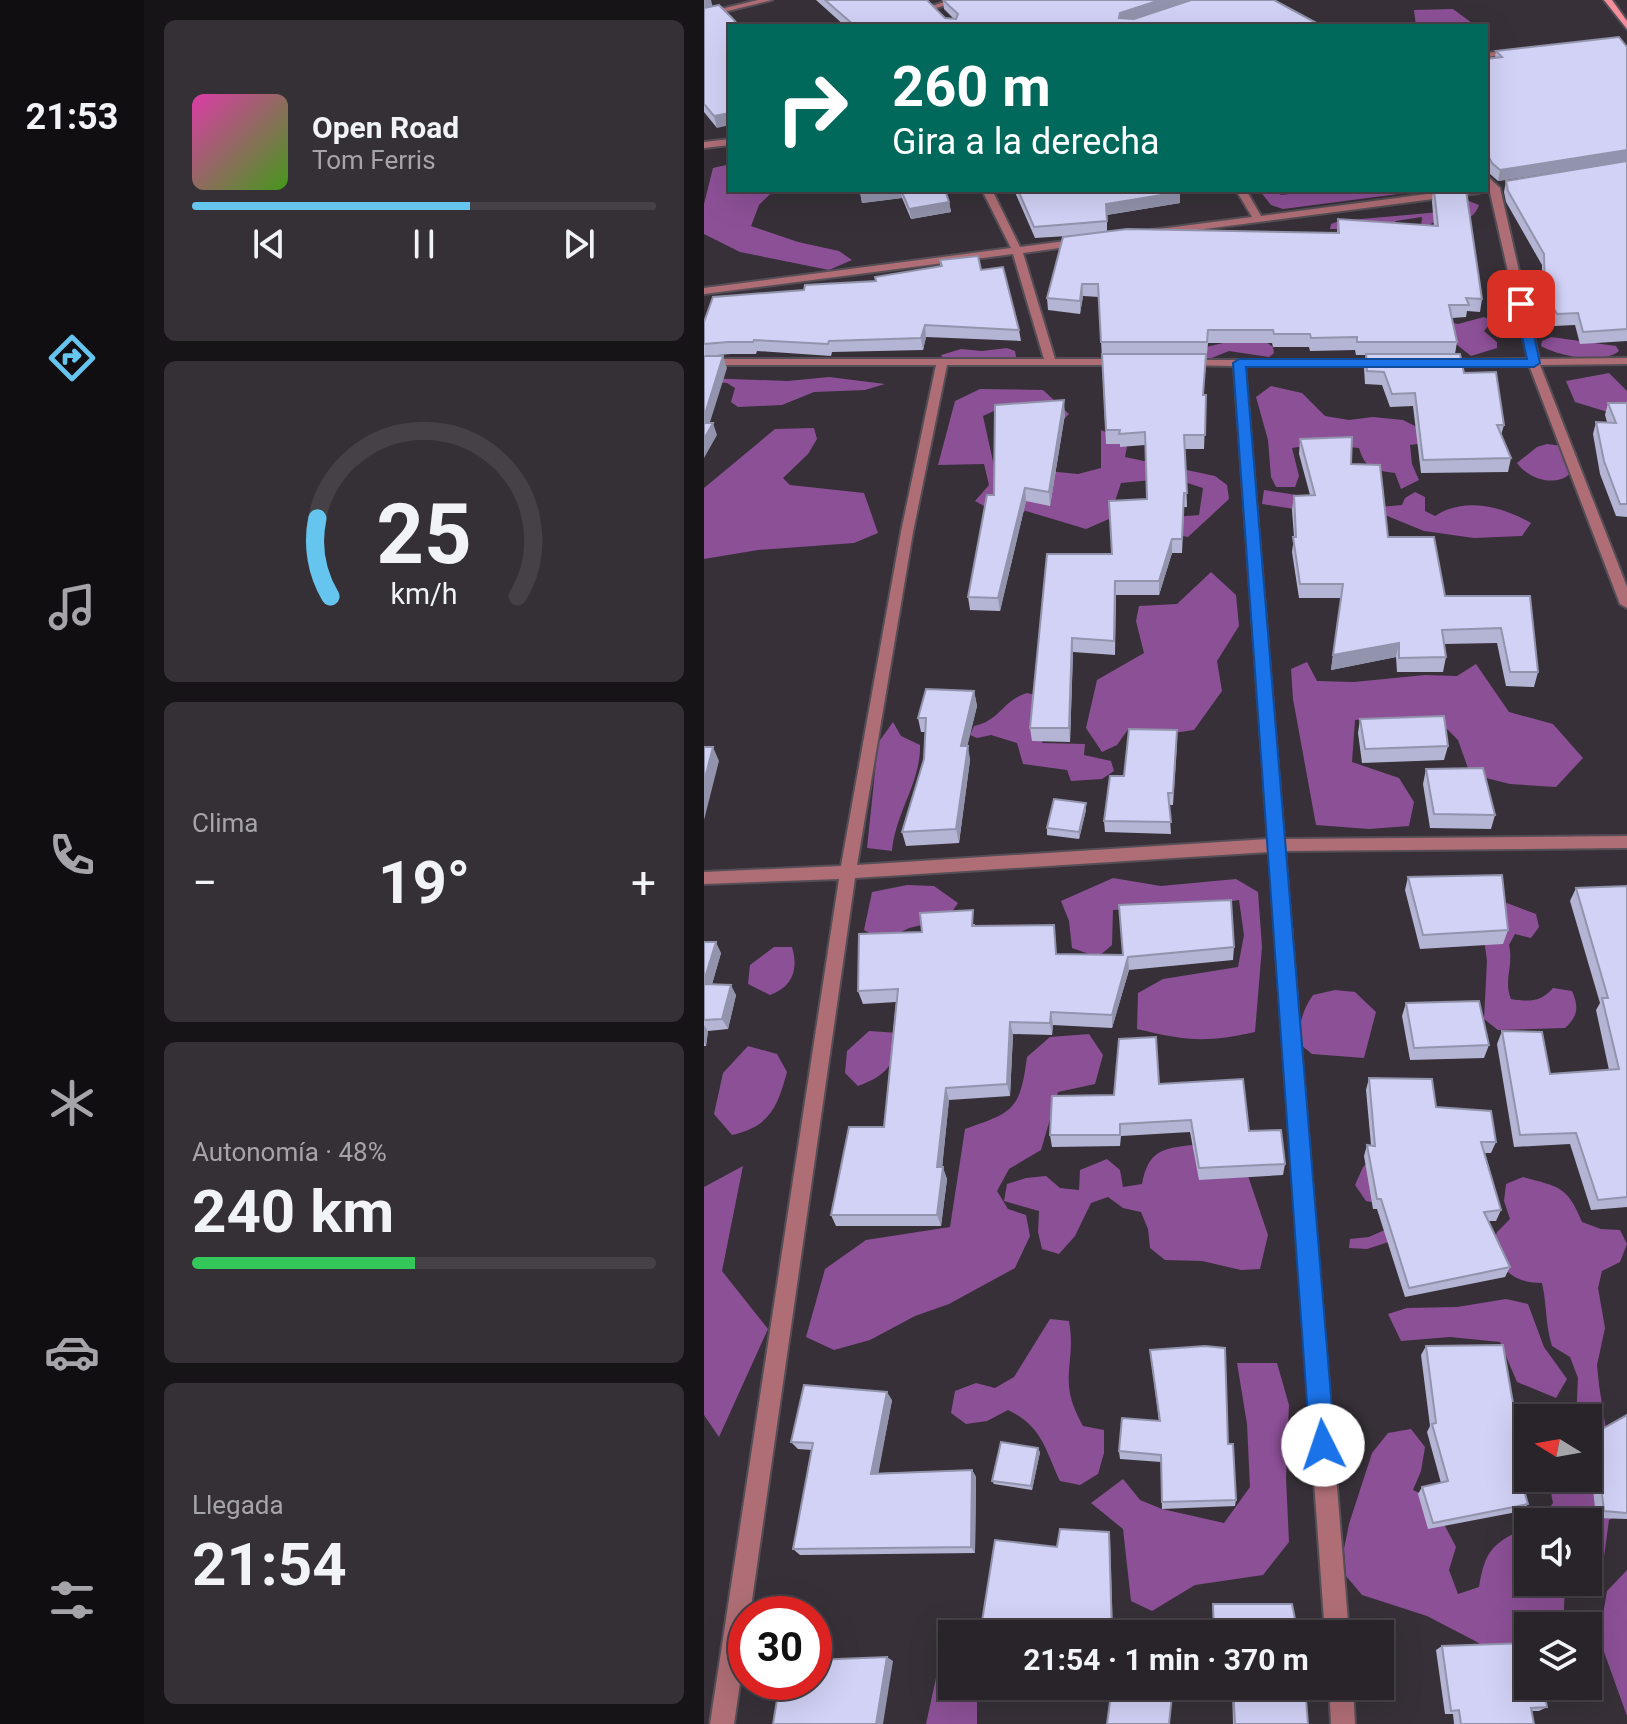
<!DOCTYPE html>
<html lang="es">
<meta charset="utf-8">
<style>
:root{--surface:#29242a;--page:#353036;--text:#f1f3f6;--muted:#a5a4a8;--line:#454147;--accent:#65c5ef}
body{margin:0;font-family:Roboto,sans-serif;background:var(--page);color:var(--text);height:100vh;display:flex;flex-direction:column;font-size:30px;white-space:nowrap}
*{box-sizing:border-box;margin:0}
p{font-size:26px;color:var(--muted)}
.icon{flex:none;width:44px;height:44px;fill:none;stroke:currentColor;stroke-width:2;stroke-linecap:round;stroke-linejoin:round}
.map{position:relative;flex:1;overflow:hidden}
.side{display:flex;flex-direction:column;gap:20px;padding:20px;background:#171417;width:560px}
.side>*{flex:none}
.guide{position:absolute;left:24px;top:24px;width:760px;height:168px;border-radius:0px;box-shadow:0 8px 32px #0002,0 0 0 2px var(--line);background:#00695c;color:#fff;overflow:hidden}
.needle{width:52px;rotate:281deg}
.controls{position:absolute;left:810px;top:1404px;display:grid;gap:16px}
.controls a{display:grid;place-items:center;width:88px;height:88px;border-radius:0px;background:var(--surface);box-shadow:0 8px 32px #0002,0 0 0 2px var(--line);font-size:40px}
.speed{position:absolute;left:24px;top:1596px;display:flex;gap:16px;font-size:40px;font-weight:700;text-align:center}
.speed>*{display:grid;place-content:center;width:104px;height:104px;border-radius:50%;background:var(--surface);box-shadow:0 8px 32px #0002,0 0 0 2px var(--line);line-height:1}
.speed .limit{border:12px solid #d22;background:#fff;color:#111}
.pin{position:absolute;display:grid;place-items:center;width:68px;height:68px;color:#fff;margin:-34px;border-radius:16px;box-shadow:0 4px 12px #0006}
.me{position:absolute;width:88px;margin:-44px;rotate:356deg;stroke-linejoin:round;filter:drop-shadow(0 0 6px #0008)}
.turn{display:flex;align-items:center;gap:28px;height:168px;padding:0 32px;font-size:36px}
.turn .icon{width:104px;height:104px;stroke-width:2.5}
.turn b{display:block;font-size:56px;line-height:68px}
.big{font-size:60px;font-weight:700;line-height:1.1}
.side .card{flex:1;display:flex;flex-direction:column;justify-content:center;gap:12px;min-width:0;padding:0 28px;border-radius:12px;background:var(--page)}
.side .dial{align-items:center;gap:0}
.dial svg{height:208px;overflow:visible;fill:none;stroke:var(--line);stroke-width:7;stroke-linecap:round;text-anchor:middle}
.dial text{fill:var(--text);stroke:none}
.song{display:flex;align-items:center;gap:24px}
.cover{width:96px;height:96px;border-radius:12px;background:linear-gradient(135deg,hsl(320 70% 55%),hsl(100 70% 35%))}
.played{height:8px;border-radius:4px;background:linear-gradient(90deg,var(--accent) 60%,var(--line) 60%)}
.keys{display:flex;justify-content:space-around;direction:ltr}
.heat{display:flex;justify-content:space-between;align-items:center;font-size:44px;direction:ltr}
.charge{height:12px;border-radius:6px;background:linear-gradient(90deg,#34c759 48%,var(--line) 0)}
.trip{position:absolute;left:234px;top:1620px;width:456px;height:80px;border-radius:0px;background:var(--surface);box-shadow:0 8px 32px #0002,0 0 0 2px var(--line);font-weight:700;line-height:80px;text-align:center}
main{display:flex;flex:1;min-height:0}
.dock{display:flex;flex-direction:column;width:144px;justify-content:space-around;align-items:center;background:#100e11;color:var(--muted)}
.dock .icon{width:56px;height:56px}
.dock .selected{color:var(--accent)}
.dock b{font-size:36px;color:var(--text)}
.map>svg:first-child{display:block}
.forest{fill:#8c5096}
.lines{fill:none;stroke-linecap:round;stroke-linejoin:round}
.minor-casing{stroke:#554e56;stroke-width:4}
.secondary-casing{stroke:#554e56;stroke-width:4}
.minor{fill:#af6e75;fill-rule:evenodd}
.secondary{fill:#f58e9a;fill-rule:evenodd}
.wall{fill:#b4b5d4}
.shaded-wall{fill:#9293ac}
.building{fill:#d1d2f6;stroke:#9293ac;stroke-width:2}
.route{fill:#1a73e8;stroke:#114b97;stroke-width:2}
</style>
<main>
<nav class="dock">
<b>21:53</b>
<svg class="icon selected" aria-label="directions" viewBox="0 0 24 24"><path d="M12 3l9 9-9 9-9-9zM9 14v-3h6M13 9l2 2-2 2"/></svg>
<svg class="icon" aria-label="music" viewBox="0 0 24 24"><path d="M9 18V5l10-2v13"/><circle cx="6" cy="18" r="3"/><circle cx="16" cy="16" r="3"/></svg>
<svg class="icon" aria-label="phone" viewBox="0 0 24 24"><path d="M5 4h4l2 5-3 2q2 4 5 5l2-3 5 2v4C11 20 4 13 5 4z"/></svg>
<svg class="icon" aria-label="climate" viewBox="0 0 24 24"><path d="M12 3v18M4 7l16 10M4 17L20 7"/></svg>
<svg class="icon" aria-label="car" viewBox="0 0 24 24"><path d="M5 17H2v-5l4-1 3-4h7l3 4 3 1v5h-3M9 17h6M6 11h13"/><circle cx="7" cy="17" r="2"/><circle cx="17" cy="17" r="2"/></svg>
<svg class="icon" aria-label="filters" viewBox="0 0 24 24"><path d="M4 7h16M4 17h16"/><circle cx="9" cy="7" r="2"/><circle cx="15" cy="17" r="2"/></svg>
</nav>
<section class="side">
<div class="card">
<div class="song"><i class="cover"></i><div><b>Open Road</b><p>Tom Ferris</p></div></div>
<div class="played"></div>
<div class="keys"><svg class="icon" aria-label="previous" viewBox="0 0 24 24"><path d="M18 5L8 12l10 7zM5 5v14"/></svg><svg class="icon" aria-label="pause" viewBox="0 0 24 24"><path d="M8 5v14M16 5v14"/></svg><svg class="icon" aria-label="next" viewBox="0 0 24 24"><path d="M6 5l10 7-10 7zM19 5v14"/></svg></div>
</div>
<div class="card dial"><svg viewBox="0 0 100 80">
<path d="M14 69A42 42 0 1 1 86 69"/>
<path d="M14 69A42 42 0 0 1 9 39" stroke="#65c5ef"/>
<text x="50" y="56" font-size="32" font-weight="700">25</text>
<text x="50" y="72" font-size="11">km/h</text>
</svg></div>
<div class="card"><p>Clima</p>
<div class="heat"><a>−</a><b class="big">19°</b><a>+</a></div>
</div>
<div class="card"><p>Autonomía · 48%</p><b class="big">240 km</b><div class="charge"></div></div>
<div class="card"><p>Llegada</p><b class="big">21:54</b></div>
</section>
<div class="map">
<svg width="923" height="1724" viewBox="0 0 923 1724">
<rect width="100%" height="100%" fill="#373038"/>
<path class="forest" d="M749,9L772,26H712L710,10Z
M22,165L26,166V190H70L55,205L47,226L94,242L135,251L148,260L125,270L36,252L0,234V204L9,168Z
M555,190H571L577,195L594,193L595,190L710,192L579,209L567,205Z
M760,199L775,205C767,227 753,214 735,220C728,222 726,227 717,227L718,217L692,221L684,229H626L627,224L635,221L736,212Z
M780,317L789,321L780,331L793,342V348L767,356L747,340L744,322L754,324Z
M847,337L912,346L915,351C899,365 854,356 837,346L838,341Z
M523,342H562L569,347L570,353L565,357L525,351L500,361L494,349Z
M303,348L311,351L312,357L241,361L237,355L257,349L278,351Z
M905,373L923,391V418L871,402L862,381Z
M125,377L181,384L161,390L110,392L78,405L34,407L27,402L31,388L23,383L0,381V378L84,381Z
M567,386L598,393L621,416L645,420L669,417L699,420L727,434L729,442L706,445L708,464L715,480L697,489L691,473C670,470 661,469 655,448L612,444L588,448L595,476L591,487H572L567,477L564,440L552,397Z
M276,389L339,390L365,414L345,434L303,405L279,416L290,466L374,474L397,468V430L424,441L421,457L511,476L523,485L525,499L484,537L436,528L459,518L495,515L499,488L468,478L417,483L405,519L382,529L322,511L298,516L271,501L285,485L280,464L234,465L251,401Z
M110,428L113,439L104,454L79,478L86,485L160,493L174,533L150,543L54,550L0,559V488L71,429Z
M843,444L867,447L873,453C874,489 830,487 813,463L833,447Z
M560,490L675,507L698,505L701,498L711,492L721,497V511L731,516C761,496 799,507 827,523L818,536L770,538L720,531L676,513L629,515L558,504Z
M507,572L532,595L535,626L513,661L518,691L490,730L463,734L425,728L413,745L398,752L382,728L393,680L440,653L432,621L435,606L473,604Z
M603,662L613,681L650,682L721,675L753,676L772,664L805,712L849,724L879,758L852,787L806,784L766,774L754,740L730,716L651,720L648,762L695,778L710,802L705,826L665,829L612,825L589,699L587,669Z
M323,693L335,696L342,733L338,743L381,744L380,755L407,761L410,771L398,779L367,781L363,770L319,764L313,743L287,735L273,738L266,735L270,726C296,721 298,701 323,693Z
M189,722L197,736L216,745C217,782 191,814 188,851L163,848L174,743Z
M409,878L457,886L532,879L554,892L558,947L551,1032C500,1043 484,1041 433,1029L434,993L459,979L534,967L540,935L535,900L494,907L409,910L408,945L394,957L368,948L365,921L357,901Z
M203,885L230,886L254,903L243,919L205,928L179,941L160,930L168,892Z
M771,891L832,914L835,927L827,938L811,934L805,945C810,966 799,980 807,999C825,1002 837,1002 849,988L868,991C875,1007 874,1016 861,1028L794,1030L780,1019L783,961L781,946L770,918Z
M70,947H88C95,970 88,987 66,995L44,984L46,965Z
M631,990L651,992L672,1012L660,1058L608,1054L597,1045C594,1025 598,1011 609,995Z
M165,1031L195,1033C191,1064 184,1075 154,1086L141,1073L143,1051Z
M385,1034L399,1055L391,1084L354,1092L337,1150L305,1169L293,1191L304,1209L322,1215L326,1236L311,1268L245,1304L211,1316L166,1340L130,1350L102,1337L121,1269L162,1240L246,1227L261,1129C310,1112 316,1110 323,1057L346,1037Z
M44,1046L73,1054L83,1072C73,1108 66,1126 28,1135L10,1114L19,1073Z
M489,1145L540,1164L564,1235L556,1269L537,1270L498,1261L461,1260L446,1248L444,1229L437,1212L419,1208L404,1197L387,1203L371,1236L355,1254L338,1249L334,1232L335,1211L300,1201L303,1184L322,1178L342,1176L356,1188L375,1190L376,1170L403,1159L416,1170L419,1187L438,1184C444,1151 458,1148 489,1145Z
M673,1153L691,1240L663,1249L645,1248L646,1239L665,1237L685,1228L672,1203L662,1201L651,1185L659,1167Z
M39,1166L18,1271L64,1329L15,1437L0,1415V1187Z
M819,1177C854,1187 863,1185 878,1222L897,1229L916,1230L923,1244L916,1262L898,1271L894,1288L901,1328L893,1365L895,1385L903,1436L923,1510L905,1520L899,1564L884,1572V1522H835L849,1503L844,1478H884V1418H872L874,1378L866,1357L848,1346C841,1324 843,1305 838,1283C812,1283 801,1273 787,1251L793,1232L806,1219L800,1201L802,1184Z
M802,1299L824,1304L840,1347L863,1379L852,1398L813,1382L796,1342L746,1337L697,1341L684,1314L703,1308L753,1307Z
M346,1319L365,1321C373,1366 352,1379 379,1426L400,1430V1453L394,1474L376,1485L356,1481C341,1449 338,1426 304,1410L283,1421L262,1424L247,1413L251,1391L272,1383L291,1388L310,1377Z
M533,1363H573L585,1405L582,1478L585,1542L559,1575L491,1585L448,1611L427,1601L419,1529L387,1503L419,1479L436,1500L458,1509L520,1523L546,1487L543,1424Z
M707,1429L721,1447L717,1471L709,1490L735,1502L741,1526L752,1547L745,1570L754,1594L775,1587C781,1549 790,1542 824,1527V1582H864L861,1584L860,1609L866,1626H824V1676L773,1642L723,1616L658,1595L642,1576L640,1549L645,1524L668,1453L684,1433Z
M923,1570V1716L895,1638L903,1591Z
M232,1678L273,1702V1724H222Z"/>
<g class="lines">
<g class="minor-casing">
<path id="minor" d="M54,0H68L0,17V13Z
M246,0H258L229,9L225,7Z
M813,50L810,54L782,57V53Z
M26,139V145L0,148V142Z
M782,175L796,188L835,359L923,358V364L836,365L923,587V608L916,604L825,365L737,366L731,363L737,360L824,359Z
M278,190H288L316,247L377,239L382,242L377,245L319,253L351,359H417L423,362L417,365H243L209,532L153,865L564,839L530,366L477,365V361L481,360H681L687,363L681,366H541L580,839L923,836V848L581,851L645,1634H621L565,852L151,878L46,1614H42V1642L30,1724H6L135,879L0,884V872L137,866L197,532L232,365H0V359H340L309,254L0,294V288L307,248Z
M532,190H542L557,216L753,190H780L775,193L447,236L442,233L447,230L548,217Z
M625,1686H649L651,1724H627Z"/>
</g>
<g class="secondary-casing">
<path id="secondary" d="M900,0H908L923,21V29Z"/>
</g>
<use href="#minor" class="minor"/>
<use href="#secondary" class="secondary"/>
</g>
<path class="wall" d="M0,0L13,128L0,112Z
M112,0H223L241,18H249L240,9L239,0H487L618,26H141Z
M792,51L923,161L794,181L786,174L782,167V59L791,58Z
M923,161V341L876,344L871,325L850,326L838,306V265L802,202L800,192L802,181Z
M156,190H241L245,202L247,212L207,219L198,198L158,203Z
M310,190H475L476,203L403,215V231L633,233L634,219L730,226L728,202L729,190H726H762L778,299L776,312L763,311L762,317L748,318L753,342L751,354L760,373L800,425L797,435L807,458L804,472L717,473L709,406L686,407L678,385L661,384L660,368L662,355H652L651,350L606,351L605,347H569L568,343H504L499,395H502L500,449H481L483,507H480L478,553H468L455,595H412L411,655L369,652L366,742L328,741L326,728L408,554L443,499L441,445L416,447V444H402L395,297L379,296L376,314L344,310L343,298L379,235L331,238Z
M236,260L277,270L315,330L317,341L222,337L219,350L128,352L127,356L53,351L52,354H27L0,356V322L100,290L172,281L236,266Z
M904,403H923V517L912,516L896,474L889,434L892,422H903L901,415Z
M361,414L346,506L322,501L296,611L266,610L264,597L290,495Z
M596,439L647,464L684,537L741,596H826L834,672L830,687L802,686L793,643L740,644L742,657L739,672H693L692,657L627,670L637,598H595L588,552L590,537L588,510L590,496L606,495L595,454Z
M270,691L273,706L263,746L266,760L255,843L202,846L198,832L220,759L221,732H217L214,718Z
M656,719L744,746L740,760L658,763L654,733Z
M473,743L469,805H465L467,834L401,832L400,821L420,776Z
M722,769L791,815L787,829L726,828L719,784Z
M382,803V810L375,839L343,835V828Z
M704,877L804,930L799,944L716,949L701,890Z
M923,886V1207L887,1210L866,1144L810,1147L793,1044L798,1031L846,1074L905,1070L892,1010L896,1003L866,901L872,888Z
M271,924V926L350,925L352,954L418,955L530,947L529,960L425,970L408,1028L349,1025L348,1035L309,1034L306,1096L245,1100L238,1167L243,1179L237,1226H132L127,1215L180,1127L192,1002L159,1004L154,991L218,932Z
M0,942L17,953L8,984L32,995L24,1029L4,1031L2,1046H0Z
M702,1003L785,1045L780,1058L706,1060L698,1016Z
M665,1078L732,1107L792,1142L787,1153H781L797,1210L792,1221H784L806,1267L801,1277L701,1297L673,1209H669L660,1156L663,1145H667L662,1090Z
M455,1084L545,1131L581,1164L579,1175L495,1180L486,1132L417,1136L416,1146L348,1147L346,1135L410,1095Z
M722,1346L810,1409L834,1484L827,1491L820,1492L824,1504L818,1511L724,1529L714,1494L718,1487L737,1483L723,1432L726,1426L717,1355Z
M446,1350L524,1444L532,1500L531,1506L458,1509L457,1462L416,1459L415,1451L455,1421Z
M188,1400L174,1473L268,1470L272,1477L271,1553L96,1555L89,1549L108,1450L94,1449L87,1442Z
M923,1415V1519L892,1518L884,1440L891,1433Z
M336,1452L328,1490L290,1484L288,1481Z
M738,1646L843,1707L835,1711H828L830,1724H750L749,1714H741L732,1650Z
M528,1686H601L604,1724H529Z"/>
<path class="shaded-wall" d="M0,0H7L9,8L0,10Z
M456,0H487L416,23L415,18L416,13Z
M26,113V125L13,128L10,116Z
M923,150V161L794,181L796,170Z
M177,190H196L198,198L158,203L156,193Z
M476,192V203L402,215V204Z
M245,202L247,212L207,219L205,209Z
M378,284L379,296L376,314V301Z
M221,325L222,337L219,350L217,338Z
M19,356L23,368L2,435L0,428V417Z
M360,400L361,414L346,506L345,492Z
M9,423L13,435L0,458V439Z
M321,488L322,501L296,611L294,598Z
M468,539V553L455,595V581Z
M368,638L369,652L366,742L365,728Z
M695,643L692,657L627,670L629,655Z
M270,691L273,706L260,760L257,746Z
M264,746L266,760L255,843L252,829Z
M9,747L15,761L0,820V782Z
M382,803V810L375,839V832Z
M12,942L17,953L5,995L0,986V981Z
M424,957L425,970L408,1028V1015Z
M27,985L32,995L24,1029L18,1019Z
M347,1012L349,1025L348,1035L346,1023Z
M306,1022L309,1034L306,1096L303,1084Z
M0,1025L4,1031L2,1046L0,1042Z
M242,1088L245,1100L237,1179L233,1167Z
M239,1167L243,1179L237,1226L233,1215Z
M183,1392L188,1400L173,1481L167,1474Z
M334,1448L336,1452L328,1490L327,1486Z
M268,1470L272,1477L271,1553L267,1547Z
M405,1532L406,1538L409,1634H408Z
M183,1657L189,1661L179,1724H172Z"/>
<path class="building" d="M121,0H223L241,18L252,19L254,14L239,0H456L416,13L415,18L430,19L487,0H570L618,26H151Z
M15,5L29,19L35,26H26V113L10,116L0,104V8Z
M915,37L923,47V150L796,170L788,163L782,152V59L798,57L792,51Z
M923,161V329L879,332L874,313L853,314L841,294L840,254L804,191L802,181Z
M156,190H177L156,193Z
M197,190H241L245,202L205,209Z
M314,190H475L476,192L402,204L403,221L330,227Z
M730,190H762L778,299L762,298L765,305H745L753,342H653V337L607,338L606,334H570L569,330H504L503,342H397L394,284H378L376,301L343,298L359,237L423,229L635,233L634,219L734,226Z
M274,256L277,270L299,267L315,330L221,325L217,338L125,341L124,344L50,340L49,342H24L0,344V322L9,297L100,290L101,285L172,281L171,277L238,266L236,260Z
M398,354H502L499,395H502L501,435H480L483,493H480L478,539H468L455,581H411L410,641L368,638L365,728H326L343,554H408L405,501L443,499L441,432L415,434L416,430H402Z
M662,354H756L760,373L792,372L800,425H793L807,458L719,460L711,393L688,394L680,372L663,371Z
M0,356H19L0,417Z
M360,400L345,492L321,488L294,598L264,597L283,495H290L291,405Z
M904,403H923V504H916L900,461L892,422L912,423Z
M0,423H9L0,439Z
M648,437L647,464L676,465L684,537H730L741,596H826L834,672H806L797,628L738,630L742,657L695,658V643L629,655L639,584H596L589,537H592L590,496L611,495L596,439Z
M222,689L270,691L257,746H264L252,829L198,832L220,759L222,718H214Z
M740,716L744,746L661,749L656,719Z
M425,729L473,730L469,793H464L467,822L400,821L406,776H420Z
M0,747H9L0,782Z
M779,768L791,815L730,814L722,769Z
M350,799L382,803L375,832L343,828Z
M798,875L804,930L719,935L704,877Z
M923,886V1197L894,1200L872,1133L816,1135L798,1031L838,1032L846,1074L915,1069L898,998H904L872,888Z
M527,900L530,947L424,957L408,1015L347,1012L346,1023L306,1022L303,1084L242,1088L233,1167H239L233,1215H127L145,1127H180L194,989L154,991L155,934L218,932L216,913L269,910L268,926L350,925L352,954L419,955L415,905Z
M0,942H12L0,981Z
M0,984L27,985L18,1019L0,1020Z
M775,1001L785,1045L710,1048L702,1003Z
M452,1037L455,1084L539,1079L545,1131L577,1130L581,1164L495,1168L487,1120L416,1124V1135H346L348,1096L410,1095L415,1039Z
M665,1078L728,1079L732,1107L787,1111L792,1142H777L797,1210L780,1212L806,1267L705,1288L677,1199H673L663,1145L671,1146Z
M799,1345L810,1409L824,1453V1478H832L834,1484L819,1487L824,1504L729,1523L718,1487L744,1481L728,1424L732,1423L722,1346Z
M501,1346L521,1348L524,1444H529L532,1500L458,1502L457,1455L415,1451L418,1418L456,1421L446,1350Z
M100,1385L183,1392L167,1474L268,1470L267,1547L89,1549L109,1443L87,1442Z
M923,1415V1513L900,1511L891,1433Z
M297,1442L334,1448L327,1486L288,1481Z
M356,1529L405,1532L408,1634H276L291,1540L353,1547Z
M509,1604H588L594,1634H510Z
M824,1643V1686H839L843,1707L827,1708L830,1724H757L755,1710L747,1711L738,1646Z
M183,1657L172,1724H69L76,1682H110V1660Z
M408,1686H469L465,1724H403Z
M529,1686H601L604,1724H531Z"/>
<path class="route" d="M817,301L823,304L836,363L830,367H542L631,1445L627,1454L619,1457L610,1454L606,1445L529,363L535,359H823L811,304Z"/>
</svg>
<div class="controls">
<a><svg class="needle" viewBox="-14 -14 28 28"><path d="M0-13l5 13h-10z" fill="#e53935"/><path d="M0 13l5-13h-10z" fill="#a5a4a8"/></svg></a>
<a><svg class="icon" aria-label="sound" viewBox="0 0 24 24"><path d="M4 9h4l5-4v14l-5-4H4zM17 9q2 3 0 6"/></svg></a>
<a><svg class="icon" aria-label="layers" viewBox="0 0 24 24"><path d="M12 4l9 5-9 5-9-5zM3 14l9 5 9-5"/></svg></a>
</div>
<div class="speed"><div class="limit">30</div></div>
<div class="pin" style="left:817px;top:304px;background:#d93025"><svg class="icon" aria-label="arrive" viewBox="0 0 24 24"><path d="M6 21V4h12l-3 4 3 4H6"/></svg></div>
<svg class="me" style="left:619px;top:1445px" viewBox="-20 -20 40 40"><circle r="19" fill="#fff"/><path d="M0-13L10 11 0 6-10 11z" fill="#1a73e8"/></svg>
<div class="trip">21:54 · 1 min · 370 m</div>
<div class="guide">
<div class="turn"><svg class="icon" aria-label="right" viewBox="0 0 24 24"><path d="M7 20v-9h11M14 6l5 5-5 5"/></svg><div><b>260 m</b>Gira a la derecha</div></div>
</div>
</div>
</main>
